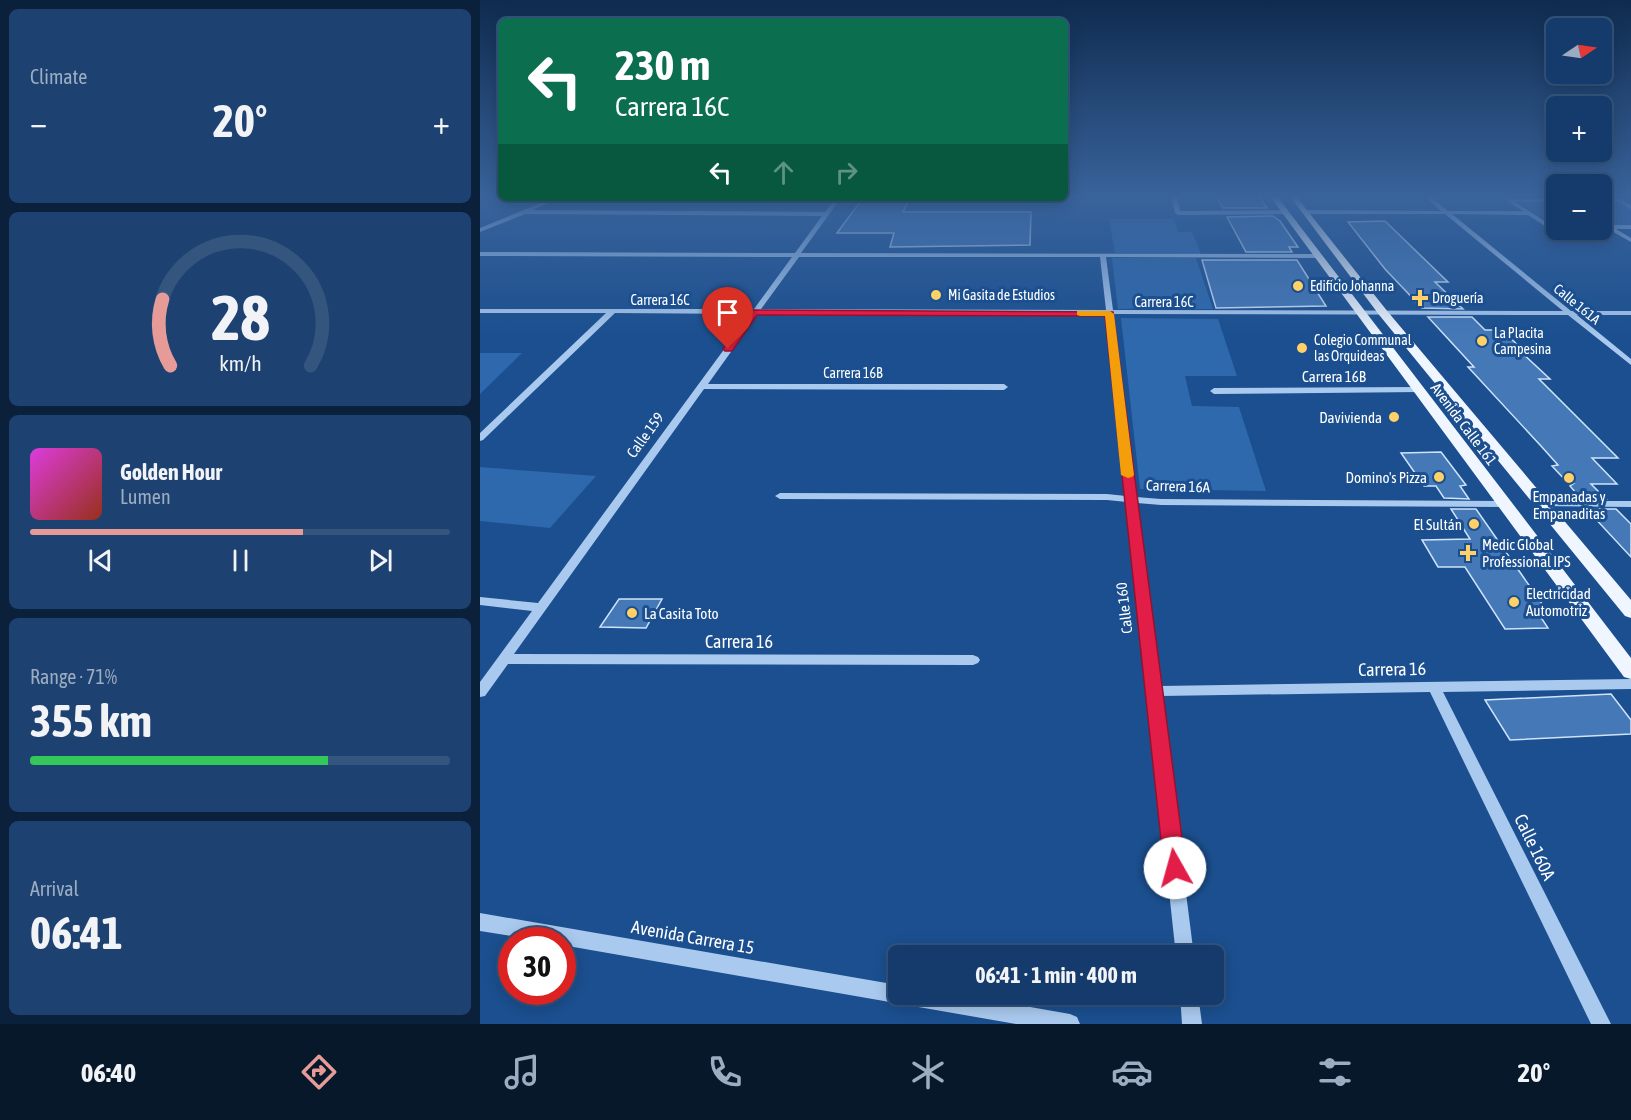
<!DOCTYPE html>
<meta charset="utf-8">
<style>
:root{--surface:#143b6b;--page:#1d4271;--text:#f1f3f6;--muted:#9dadc1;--line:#33557e;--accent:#e69b98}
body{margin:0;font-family:"Asap Condensed",sans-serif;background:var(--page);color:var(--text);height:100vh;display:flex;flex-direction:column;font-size:22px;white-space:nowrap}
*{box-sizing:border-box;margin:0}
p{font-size:20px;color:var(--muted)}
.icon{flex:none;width:33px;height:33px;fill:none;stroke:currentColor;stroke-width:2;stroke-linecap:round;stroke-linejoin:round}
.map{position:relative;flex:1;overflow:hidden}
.sheet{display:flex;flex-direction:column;gap:9px;padding:9px;background:#0b203b;width:480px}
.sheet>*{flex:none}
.hud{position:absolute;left:18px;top:18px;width:570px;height:183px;border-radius:9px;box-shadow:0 3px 15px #0003,0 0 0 2px var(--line);background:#0b6e4f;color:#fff;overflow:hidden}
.needle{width:39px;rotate:77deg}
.tools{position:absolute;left:1066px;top:18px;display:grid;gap:12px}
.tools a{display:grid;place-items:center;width:66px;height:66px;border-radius:9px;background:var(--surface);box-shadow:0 3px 15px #0003,0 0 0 2px var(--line);font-size:30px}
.speed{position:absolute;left:18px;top:927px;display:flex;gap:12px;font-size:30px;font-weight:700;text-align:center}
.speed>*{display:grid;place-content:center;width:78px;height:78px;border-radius:50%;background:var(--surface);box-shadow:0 3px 15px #0003,0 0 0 2px var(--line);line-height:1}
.speed .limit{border:9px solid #d22;background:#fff;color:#111}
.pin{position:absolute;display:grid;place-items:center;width:51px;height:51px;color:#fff;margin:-62px -26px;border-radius:50% 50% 50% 0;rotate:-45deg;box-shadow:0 0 6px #0007}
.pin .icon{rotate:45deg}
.me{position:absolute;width:66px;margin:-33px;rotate:353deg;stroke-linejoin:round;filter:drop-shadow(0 0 4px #0008)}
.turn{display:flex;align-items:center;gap:21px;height:126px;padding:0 18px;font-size:27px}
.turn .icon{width:78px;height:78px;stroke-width:2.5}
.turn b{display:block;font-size:42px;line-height:51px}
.lanes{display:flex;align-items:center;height:57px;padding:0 18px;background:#0003;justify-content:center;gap:30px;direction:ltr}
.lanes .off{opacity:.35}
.big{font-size:45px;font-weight:700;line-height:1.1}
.sheet .tile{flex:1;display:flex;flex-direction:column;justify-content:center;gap:9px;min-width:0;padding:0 21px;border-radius:9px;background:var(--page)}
.sheet .dial{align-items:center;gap:0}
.dial svg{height:156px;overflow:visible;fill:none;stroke:var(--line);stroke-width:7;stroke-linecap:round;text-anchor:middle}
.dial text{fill:var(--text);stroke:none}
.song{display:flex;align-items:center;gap:18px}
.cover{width:72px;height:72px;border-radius:9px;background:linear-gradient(135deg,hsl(300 70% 55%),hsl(10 70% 35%))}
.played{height:6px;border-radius:3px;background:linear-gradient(90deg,var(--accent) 65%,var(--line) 65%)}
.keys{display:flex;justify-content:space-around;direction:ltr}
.heat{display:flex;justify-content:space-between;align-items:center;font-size:33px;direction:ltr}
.charge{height:9px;border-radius:4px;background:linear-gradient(90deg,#34c759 71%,var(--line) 0)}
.trip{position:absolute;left:408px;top:945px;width:336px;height:60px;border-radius:9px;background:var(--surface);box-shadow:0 3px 15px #0003,0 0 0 2px var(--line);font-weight:700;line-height:60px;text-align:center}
.menu{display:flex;height:96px;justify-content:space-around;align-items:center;background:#08182b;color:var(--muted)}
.menu .icon{width:42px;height:42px}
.menu .active{color:var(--accent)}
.menu b{font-size:27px;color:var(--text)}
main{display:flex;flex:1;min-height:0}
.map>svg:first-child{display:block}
.green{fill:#2e69ad}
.building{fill:#4478b7;stroke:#cfe3fa;stroke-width:1.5}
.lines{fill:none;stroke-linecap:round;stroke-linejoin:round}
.minor{fill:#a9c9ee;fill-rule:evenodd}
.major{fill:#f0f6ff;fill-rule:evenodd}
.route{fill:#e11d48;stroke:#92132f;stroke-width:1.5}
.slow{fill:#f59e0b}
.poi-dot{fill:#ffd166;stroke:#1b4f8f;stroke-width:2}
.labels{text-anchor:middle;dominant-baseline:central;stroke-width:6;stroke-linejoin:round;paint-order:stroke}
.far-poi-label{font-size:14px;fill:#fff;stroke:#1b4f8f;text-anchor:start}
.far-street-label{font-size:14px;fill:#fff;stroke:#1b4f8f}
.street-label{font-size:15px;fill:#fff;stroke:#1b4f8f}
.poi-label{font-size:15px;fill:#fff;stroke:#1b4f8f;text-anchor:end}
.near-street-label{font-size:18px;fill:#fff;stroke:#1b4f8f}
</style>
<main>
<section class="sheet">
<div class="tile"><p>Climate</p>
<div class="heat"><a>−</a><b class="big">20°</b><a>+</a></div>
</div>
<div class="tile dial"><svg viewBox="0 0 100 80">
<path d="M14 69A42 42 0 1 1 86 69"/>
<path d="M14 69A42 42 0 0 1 10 35" stroke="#e69b98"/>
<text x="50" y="56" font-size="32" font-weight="700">28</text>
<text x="50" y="72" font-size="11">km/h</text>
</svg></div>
<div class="tile">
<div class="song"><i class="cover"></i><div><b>Golden Hour</b><p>Lumen</p></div></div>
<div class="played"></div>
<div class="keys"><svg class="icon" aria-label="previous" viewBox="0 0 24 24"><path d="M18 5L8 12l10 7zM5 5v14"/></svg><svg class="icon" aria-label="pause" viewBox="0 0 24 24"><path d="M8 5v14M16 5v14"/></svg><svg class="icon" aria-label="next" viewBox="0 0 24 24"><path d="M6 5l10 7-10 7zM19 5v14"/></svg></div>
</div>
<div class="tile"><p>Range · 71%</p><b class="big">355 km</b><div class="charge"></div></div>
<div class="tile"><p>Arrival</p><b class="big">06:41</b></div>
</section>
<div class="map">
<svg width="1151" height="1024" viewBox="0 0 1151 1024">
<rect width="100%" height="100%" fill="#1b4f8f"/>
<path class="green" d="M1122,202H1138L1151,209V225H1122Z
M1040,203H1077V225H1074Z
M629,219H694L698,232H712L721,254L635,253Z
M632,258H716L733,309H712L706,304C681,304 662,309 638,309Z
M641,318L738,319L757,376H705L712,406L759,407L786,491L660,489Z
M0,353H42L0,394Z
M0,467L116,476L70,528L0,521Z"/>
<path class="building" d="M735,195H778L787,208H743Z
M383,198H430L423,212H551L550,245L410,247L414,233H357Z
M793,216L800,221L818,247H809L812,252H766L747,217Z
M905,221L968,282H955L983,309L942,308L905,269L868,222Z
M722,260H817L846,306L736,308Z
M948,317H992L1005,330H1022L1045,352H1041L1070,379H1059L1138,458H1112L1137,484H1111L1126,499H1101L1090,486L1093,484H1089L1072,466L1078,465L1061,446L988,367H994Z
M961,452L986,485L980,486L989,499L964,498L956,486H944L921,453Z
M971,509H996L1067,611L1056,610L1068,628L1025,629L985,567H958L942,540L990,539Z
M1111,509H1136L1151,524V557L1111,514H1115Z
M139,599H182L166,628L120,627Z
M1131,694L1151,720V734L1030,740L1005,700Z"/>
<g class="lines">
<path class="minor" d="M691,195H697L700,211L806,210L809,212L806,214L698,215L695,213Z
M943,195H948L968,211H1043L1027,201V199L1077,198V202H1035L1071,225H1077V229L1068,228L1048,215L972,214L1091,311H1151V315H1097L1151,359V365L1088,315L633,314L656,497L681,499L1024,501L1029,504L1024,507L681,505L657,503L680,686L1151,679V689L963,692L1131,1024H1111L950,692L681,696L714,956H696L647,502L627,500L300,499L295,496L300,493L627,494L646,496L626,314H278L228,384H524L528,387L524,390L224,389L34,654L493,655L498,657L500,660L498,663L493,665L28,664L5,696L0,697V682L52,611L0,605V597L58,603L270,314L135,313L3,440L0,441V433L126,313H0V309H274L312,257L0,256V252L315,253L342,216L45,214L0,232V228L73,198H81L52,210L345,212L355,198H361L321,253L838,254L841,256L838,258L626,257L633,310L1083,311L965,214H825L822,212L825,210L961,211ZM319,257H620L626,310L281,309Z
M1122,198H1139L1151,205V209L1138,202H1122Z
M1122,225H1151V229H1136L1151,238V242L1128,229H1122Z
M938,387L941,388V392L734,394L730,391L734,388Z
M1061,501H1151V507L1057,506L1056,504Z
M0,913L418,985V994H476L590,1014L597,1017L600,1024H536L82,945V940H57L0,931Z
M700,994H718L722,1024H702Z"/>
<path class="major" d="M789,195H796L1151,658V679L1144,677Z
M809,195H815L908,312L1151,600V618L1145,616L900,316Z"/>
</g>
<linearGradient id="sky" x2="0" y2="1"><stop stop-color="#0f2b4f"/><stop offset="0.58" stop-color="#39639b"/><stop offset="1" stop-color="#39639b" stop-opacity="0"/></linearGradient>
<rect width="1151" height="338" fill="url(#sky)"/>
<path class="route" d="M272,310L633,312L706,868L702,875L695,878L687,875L684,868L625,316L277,315L252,351H245L243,349Z"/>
<path class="slow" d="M597,311H630L634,314L654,475L652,477L648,478L641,475L625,316H600L597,315Z"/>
<g class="poi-dot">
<circle cx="818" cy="286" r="6"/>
<circle cx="456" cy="295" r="6"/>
<path d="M937 289h6v6h6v6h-6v6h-6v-6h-6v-6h6z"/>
<circle cx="1002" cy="341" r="6"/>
<circle cx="822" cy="348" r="6"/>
<circle cx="914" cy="417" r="6"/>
<circle cx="959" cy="477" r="6"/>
<circle cx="1089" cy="478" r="6"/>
<circle cx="994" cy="524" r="6"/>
<path d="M985 544h6v6h6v6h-6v6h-6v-6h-6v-6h6z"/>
<circle cx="1034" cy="602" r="6"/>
<circle cx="152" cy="613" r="6"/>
</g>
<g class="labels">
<g class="far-poi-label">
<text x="830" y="286">Edificio Johanna</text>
<text x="468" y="295">Mi Gasita de Estudios</text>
<text x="952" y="298">Droguería</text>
<text x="1014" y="333">La Placita<tspan x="1014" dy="16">Campesina</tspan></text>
<text x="834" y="340">Colegio Communal<tspan x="834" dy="16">las Orquideas</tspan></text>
</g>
<g class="far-street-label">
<text x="180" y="300">Carrera 16C</text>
<text x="684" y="302">Carrera 16C</text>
<text transform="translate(1097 304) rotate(39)">Calle 161A</text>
<text x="373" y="373">Carrera 16B</text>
</g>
<g class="street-label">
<text x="854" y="376">Carrera 16B</text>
<text transform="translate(984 424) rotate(53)">Avenida Calle 161</text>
<text transform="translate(165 435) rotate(-54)">Calle 159</text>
<text transform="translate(698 486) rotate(2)">Carrera 16A</text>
<text transform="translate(644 608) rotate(-97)">Calle 160</text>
</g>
<g class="poi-label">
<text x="902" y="417">Davivienda</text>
<text x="947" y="477">Domino's Pizza</text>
<text x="1089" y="496" text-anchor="middle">Empanadas y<tspan x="1089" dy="17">Empanaditas</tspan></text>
<text x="982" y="524">El Sultán</text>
<text x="1002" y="544" text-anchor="start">Medic Global<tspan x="1002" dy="17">Professional IPS</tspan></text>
<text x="1046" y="593" text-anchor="start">Electricidad<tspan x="1046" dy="17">Automotriz</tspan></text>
<text x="164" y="613" text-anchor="start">La Casita Toto</text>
</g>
<g class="near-street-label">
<text x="259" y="641">Carrera 16</text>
<text transform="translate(912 669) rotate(-1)">Carrera 16</text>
<text transform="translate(1055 847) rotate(64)">Calle 160A</text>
<text transform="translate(213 937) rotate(10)">Avenida Carrera 15</text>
</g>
</g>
</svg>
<div class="tools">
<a><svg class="needle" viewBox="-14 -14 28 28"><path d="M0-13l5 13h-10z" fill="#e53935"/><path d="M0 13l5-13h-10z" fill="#9dadc1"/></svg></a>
<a>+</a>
<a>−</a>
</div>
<div class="speed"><div class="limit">30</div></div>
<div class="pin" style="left:248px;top:349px;background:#d93025"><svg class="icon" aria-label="arrive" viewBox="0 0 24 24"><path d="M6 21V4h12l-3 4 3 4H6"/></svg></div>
<svg class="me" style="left:695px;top:868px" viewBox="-20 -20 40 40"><circle r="19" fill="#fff"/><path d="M0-13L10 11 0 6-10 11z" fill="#e11d48"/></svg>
<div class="trip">06:41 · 1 min · 400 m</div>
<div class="hud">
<div class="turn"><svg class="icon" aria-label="left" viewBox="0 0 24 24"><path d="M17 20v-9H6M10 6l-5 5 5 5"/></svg><div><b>230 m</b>Carrera 16C</div></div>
<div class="lanes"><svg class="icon" aria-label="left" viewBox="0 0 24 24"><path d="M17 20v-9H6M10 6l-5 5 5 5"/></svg><svg class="icon off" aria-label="ahead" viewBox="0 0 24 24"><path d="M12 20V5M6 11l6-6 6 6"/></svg><svg class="icon off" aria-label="right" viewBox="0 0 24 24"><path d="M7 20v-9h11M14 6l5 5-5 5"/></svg></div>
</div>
</div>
</main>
<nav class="menu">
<b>06:40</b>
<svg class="icon active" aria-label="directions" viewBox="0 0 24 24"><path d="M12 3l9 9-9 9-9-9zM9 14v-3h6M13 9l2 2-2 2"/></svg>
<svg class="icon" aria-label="music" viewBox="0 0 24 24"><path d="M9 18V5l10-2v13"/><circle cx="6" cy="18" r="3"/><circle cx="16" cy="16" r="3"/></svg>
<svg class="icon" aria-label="phone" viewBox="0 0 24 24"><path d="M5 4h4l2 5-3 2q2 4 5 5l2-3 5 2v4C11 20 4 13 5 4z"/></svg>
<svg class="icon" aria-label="climate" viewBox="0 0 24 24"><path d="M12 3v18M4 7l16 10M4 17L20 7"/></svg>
<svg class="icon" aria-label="car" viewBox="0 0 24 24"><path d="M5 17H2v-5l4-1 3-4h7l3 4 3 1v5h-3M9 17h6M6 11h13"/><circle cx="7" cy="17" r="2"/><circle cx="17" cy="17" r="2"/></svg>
<svg class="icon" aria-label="filters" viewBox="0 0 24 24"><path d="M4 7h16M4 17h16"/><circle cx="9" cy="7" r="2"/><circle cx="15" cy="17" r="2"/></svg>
<b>20°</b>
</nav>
